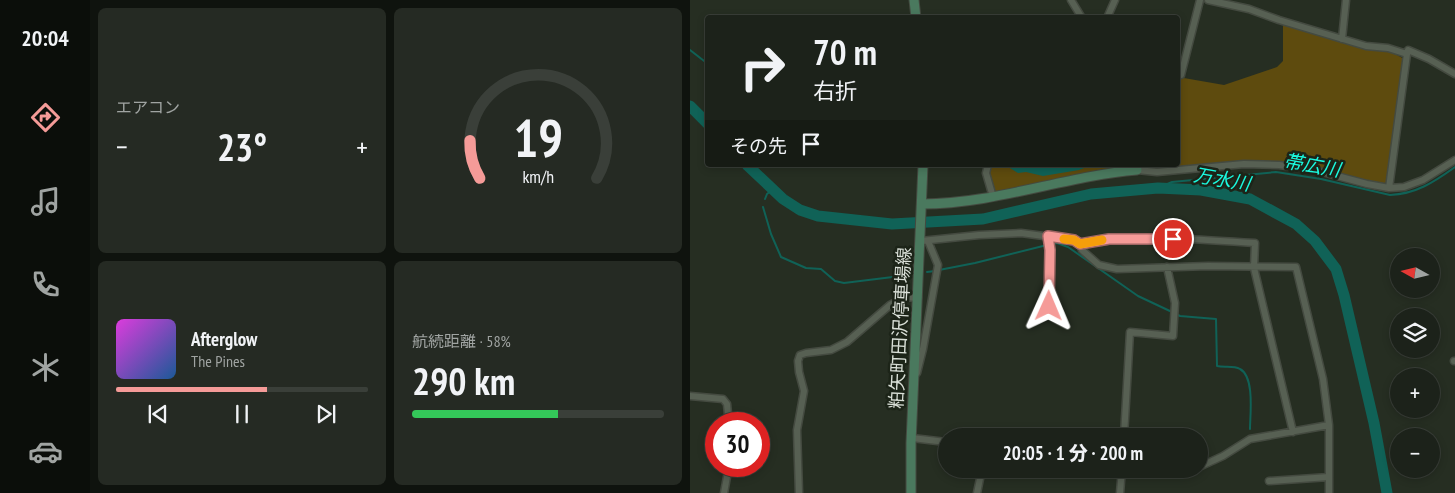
<!DOCTYPE html>
<html lang="ja">
<meta charset="utf-8">
<style>
:root{--surface:#1c221a;--page:#252a23;--text:#f1f3f6;--muted:#a0a4a2;--line:#3a3f39;--accent:#f59b98}
body{margin:0;font-family:"PT Sans Narrow","Noto Sans JP",sans-serif;background:var(--page);color:var(--text);height:100vh;display:flex;flex-direction:column;font-size:19px;white-space:nowrap}
*{box-sizing:border-box;margin:0}
p{font-size:16px;color:var(--muted)}
.icon{flex:none;width:28px;height:28px;fill:none;stroke:currentColor;stroke-width:2;stroke-linecap:round;stroke-linejoin:round}
.map{position:relative;flex:1;overflow:hidden}
.panel{display:flex;flex-direction:column;gap:8px;padding:8px;background:#0f130e;width:600px}
.panel>*{flex:none}
.top-card{position:absolute;left:15px;top:15px;width:475px;height:152px;border-radius:5px;box-shadow:0 2px 8px #0003,0 0 0 1px var(--line);background:#1c221a;color:var(--text);overflow:hidden}
.needle{width:32px;rotate:278deg}
.controls{position:absolute;left:700px;top:248px;display:grid;gap:10px}
.controls a{display:grid;place-items:center;width:50px;height:50px;border-radius:50%;background:var(--surface);box-shadow:0 2px 8px #0003,0 0 0 1px var(--line);font-size:25px}
.speed{position:absolute;left:15px;top:412px;display:flex;gap:10px;font-size:25px;font-weight:700;text-align:center}
.speed>*{display:grid;place-content:center;width:65px;height:65px;border-radius:50%;background:var(--surface);box-shadow:0 2px 8px #0003,0 0 0 1px var(--line);line-height:1}
.speed .limit{border:8px solid #d22;background:#fff;color:#111}
.pin{position:absolute;display:grid;place-items:center;width:42px;height:42px;color:#fff;margin:-21px;border:2px solid #fff;border-radius:50%;box-shadow:0 1px 5px #0007}
.me{position:absolute;width:55px;margin:-28px;rotate:1deg;stroke-linejoin:round;filter:drop-shadow(0 0 4px #0008)}
.turn{display:flex;align-items:center;gap:18px;height:105px;padding:0 25px;font-size:22px}
.turn .icon{width:65px;height:65px;stroke-width:2.5}
.turn b{display:block;font-size:35px;line-height:42px}
.then{display:flex;align-items:center;height:48px;padding:0 25px;background:#0003;gap:10px;font-size:19px}
.big{font-size:38px;font-weight:800;line-height:1.1}
.panel .tile{flex:1;display:flex;flex-direction:column;justify-content:center;gap:8px;min-width:0;padding:0 18px;border-radius:8px;background:var(--page)}
.panel .dial{align-items:center;gap:0}
.dial svg{height:130px;overflow:visible;fill:none;stroke:var(--line);stroke-width:7;stroke-linecap:round;text-anchor:middle}
.dial text{fill:var(--text);stroke:none}
.song{display:flex;align-items:center;gap:15px}
.cover{width:60px;height:60px;border-radius:8px;background:linear-gradient(135deg,hsl(300 70% 55%),hsl(210 70% 35%))}
.played{height:5px;border-radius:2px;background:linear-gradient(90deg,var(--accent) 60%,var(--line) 60%)}
.keys{display:flex;justify-content:space-around;direction:ltr}
.heat{display:flex;justify-content:space-between;align-items:center;font-size:28px;direction:ltr}
.charge{height:8px;border-radius:4px;background:linear-gradient(90deg,#34c759 58%,var(--line) 0)}
.panel .tiles{flex:1;display:grid;gap:8px;grid-template-columns:repeat(2,1fr)}
.trip{position:absolute;left:248px;top:428px;width:270px;height:50px;border-radius:25px;background:var(--surface);box-shadow:0 2px 8px #0003,0 0 0 1px var(--line);font-weight:800;line-height:50px;text-align:center}
main{display:flex;flex:1;min-height:0}
.tab-bar{display:flex;flex-direction:column;width:90px;justify-content:space-around;align-items:center;background:#0b0e0a;color:var(--muted)}
.tab-bar .icon{width:35px;height:35px}
.tab-bar .selected{color:var(--accent)}
.tab-bar b{font-size:22px;color:var(--text)}
.map>svg:first-child{display:block}
.green{fill:#5e4b0e}
.water{fill:#106257}
.lines{fill:none;stroke-linecap:round;stroke-linejoin:round}
.stream{stroke:#106257;stroke-width:2}
.river{stroke:#106257;stroke-width:11}
.street-casing{stroke:#444a40;stroke-width:9}
.secondary-casing{stroke:#444a40;stroke-width:11}
.street{stroke:#576053;stroke-width:6}
.secondary{stroke:#4a795e;stroke-width:9}
.route-casing{stroke:#9f6563;stroke-width:12}
.route{stroke:#f59b98;stroke-width:9}
.slow{stroke:#f59e0b;stroke-width:9}
.labels{text-anchor:middle;dominant-baseline:central;stroke-width:5;stroke-linejoin:round;paint-order:stroke}
.street-label{font-size:18px;fill:#d9dfd7;stroke:#1c2418}
.water-label{font-size:19px;font-style:italic;fill:#1bf8de;stroke:#1c2418}
</style>
<main>
<nav class="tab-bar">
<b>20:04</b>
<svg class="icon selected" aria-label="directions" viewBox="0 0 24 24"><path d="M12 3l9 9-9 9-9-9zM9 14v-3h6M13 9l2 2-2 2"/></svg>
<svg class="icon" aria-label="music" viewBox="0 0 24 24"><path d="M9 18V5l10-2v13"/><circle cx="6" cy="18" r="3"/><circle cx="16" cy="16" r="3"/></svg>
<svg class="icon" aria-label="phone" viewBox="0 0 24 24"><path d="M5 4h4l2 5-3 2q2 4 5 5l2-3 5 2v4C11 20 4 13 5 4z"/></svg>
<svg class="icon" aria-label="climate" viewBox="0 0 24 24"><path d="M12 3v18M4 7l16 10M4 17L20 7"/></svg>
<svg class="icon" aria-label="car" viewBox="0 0 24 24"><path d="M5 17H2v-5l4-1 3-4h7l3 4 3 1v5h-3M9 17h6M6 11h13"/><circle cx="7" cy="17" r="2"/><circle cx="17" cy="17" r="2"/></svg>
</nav>
<section class="panel">
<div class="tiles">
<div class="tile"><p>エアコン</p>
<div class="heat"><a>−</a><b class="big">23°</b><a>+</a></div>
</div>
<div class="tile dial"><svg viewBox="0 0 100 80">
<path d="M14 69A42 42 0 1 1 86 69"/>
<path d="M14 69A42 42 0 0 1 8 46" stroke="#f59b98"/>
<text x="50" y="56" font-size="32" font-weight="700">19</text>
<text x="50" y="72" font-size="11">km/h</text>
</svg></div>
<div class="tile">
<div class="song"><i class="cover"></i><div><b>Afterglow</b><p>The Pines</p></div></div>
<div class="played"></div>
<div class="keys"><svg class="icon" aria-label="previous" viewBox="0 0 24 24"><path d="M18 5L8 12l10 7zM5 5v14"/></svg><svg class="icon" aria-label="pause" viewBox="0 0 24 24"><path d="M8 5v14M16 5v14"/></svg><svg class="icon" aria-label="next" viewBox="0 0 24 24"><path d="M6 5l10 7-10 7zM19 5v14"/></svg></div>
</div>
<div class="tile"><p>航続距離 · 58%</p><b class="big">290 km</b><div class="charge"></div></div>
</div>
</section>
<div class="map">
<svg width="765" height="493" viewBox="0 0 765 493">
<rect width="100%" height="100%" fill="#262e22"/>
<path class="green" d="M593,23L700,51L714,59L697,182L693,184L592,163L456,169L453,165H488V77L534,85L587,67L593,61Z
M302,165H444L442,167L404,171L306,193L300,173Z"/>
<path class="water" d="M315,165H375L376,168L385,165H402L389,170L353,176L336,172L328,173Z"/>
<g class="lines">
<path class="stream" d="M0,50L18,64
M468,188L482,182L586,172L631,179L700,195C726,194 744,182 765,167
M75,199L77,194L82,190
M73,207L81,234L91,257L116,268L131,269L145,281L154,283L219,275
M361,244L367,243L378,247L448,296L482,312
M249,270L285,263L357,245
M237,272L245,271
M486,314L490,316L526,319L527,366C534,368 543,365 550,369C565,377 560,415 560,429"/>
<path class="river" d="M0,106L18,124
M57,165L93,199L110,210L128,216L202,224L293,219L401,194L468,188L511,190L560,199L606,224L625,241L646,269L654,295L684,423L697,493"/>
<g class="street-casing">
<path id="street" d="M381,0L392,18
M518,0L559,9L589,20L676,46L698,48L717,54L699,188
M417,18L425,0
M652,39L656,0
M717,54L718,50L739,59L765,74
M488,74L491,75L510,0
M298,165L296,173L303,197
M448,165L447,170L467,172L554,164L589,165L621,169L677,184L699,188L714,187L733,180L765,160
M358,236L360,250L359,306
M231,241L289,235L331,233L384,240C396,247 416,240 430,239C475,237 520,240 565,243L564,268L603,432
M390,244L392,250L409,265L427,269L518,266L606,267L633,379L639,425V493
M764,361H765
M227,373L233,349L248,265L238,241
M0,396L33,399L37,404L39,424
M434,436L440,332L483,336L485,303L477,267
M222,438L256,442
M509,467L533,456L560,439L639,425
M579,481L639,477
M34,493L39,466
M109,493L107,430L114,391L109,372L108,361L110,355L116,353L141,350L157,342L200,305L215,297L228,298
M287,493L292,469
M430,493L432,469"/>
</g>
<g class="secondary-casing">
<path id="secondary" d="M224,0L226,18
M232,204C305,204 375,176 447,170
M221,493V443L233,165"/>
</g>
<use href="#street" class="street"/>
<use href="#secondary" class="secondary"/>
</g>
<g class="lines">
<g class="route-casing">
<path id="route" d="M359,306L360,250L358,236L384,240L390,244L419,239H483"/>
</g>
<use href="#route" class="route"/>
<path class="slow" d="M374,239L384,240L390,244L412,240"/>
</g>
<g class="labels">
<g class="street-label">
<text transform="translate(210 328) rotate(-87)">粕矢町田沢停車場線</text>
</g>
<g class="water-label">
<text transform="translate(622 165) rotate(10)">帯広川</text>
<text transform="translate(532 179) rotate(10)">万水川</text>
</g>
</g>
</svg>
<div class="controls">
<a><svg class="needle" viewBox="-14 -14 28 28"><path d="M0-13l5 13h-10z" fill="#e53935"/><path d="M0 13l5-13h-10z" fill="#a0a4a2"/></svg></a>
<a><svg class="icon" aria-label="layers" viewBox="0 0 24 24"><path d="M12 4l9 5-9 5-9-5zM3 14l9 5 9-5"/></svg></a>
<a>+</a>
<a>−</a>
</div>
<div class="speed"><div class="limit">30</div></div>
<div class="pin" style="left:483px;top:239px;background:#d93025"><svg class="icon" aria-label="arrive" viewBox="0 0 24 24"><path d="M6 21V4h12l-3 4 3 4H6"/></svg></div>
<svg class="me" style="left:359px;top:306px" viewBox="-20 -20 40 40"><path d="M0-17L14 15 0 8-14 15z" fill="#f59b98" stroke="#fff" stroke-width="4"/></svg>
<div class="trip">20:05 · 1 分 · 200 m</div>
<div class="top-card">
<div class="turn"><svg class="icon" aria-label="right" viewBox="0 0 24 24"><path d="M7 20v-9h11M14 6l5 5-5 5"/></svg><div><b>70 m</b>右折</div></div>
<div class="then">その先<svg class="icon" aria-label="arrive" viewBox="0 0 24 24"><path d="M6 21V4h12l-3 4 3 4H6"/></svg></div>
</div>
</div>
</main>
